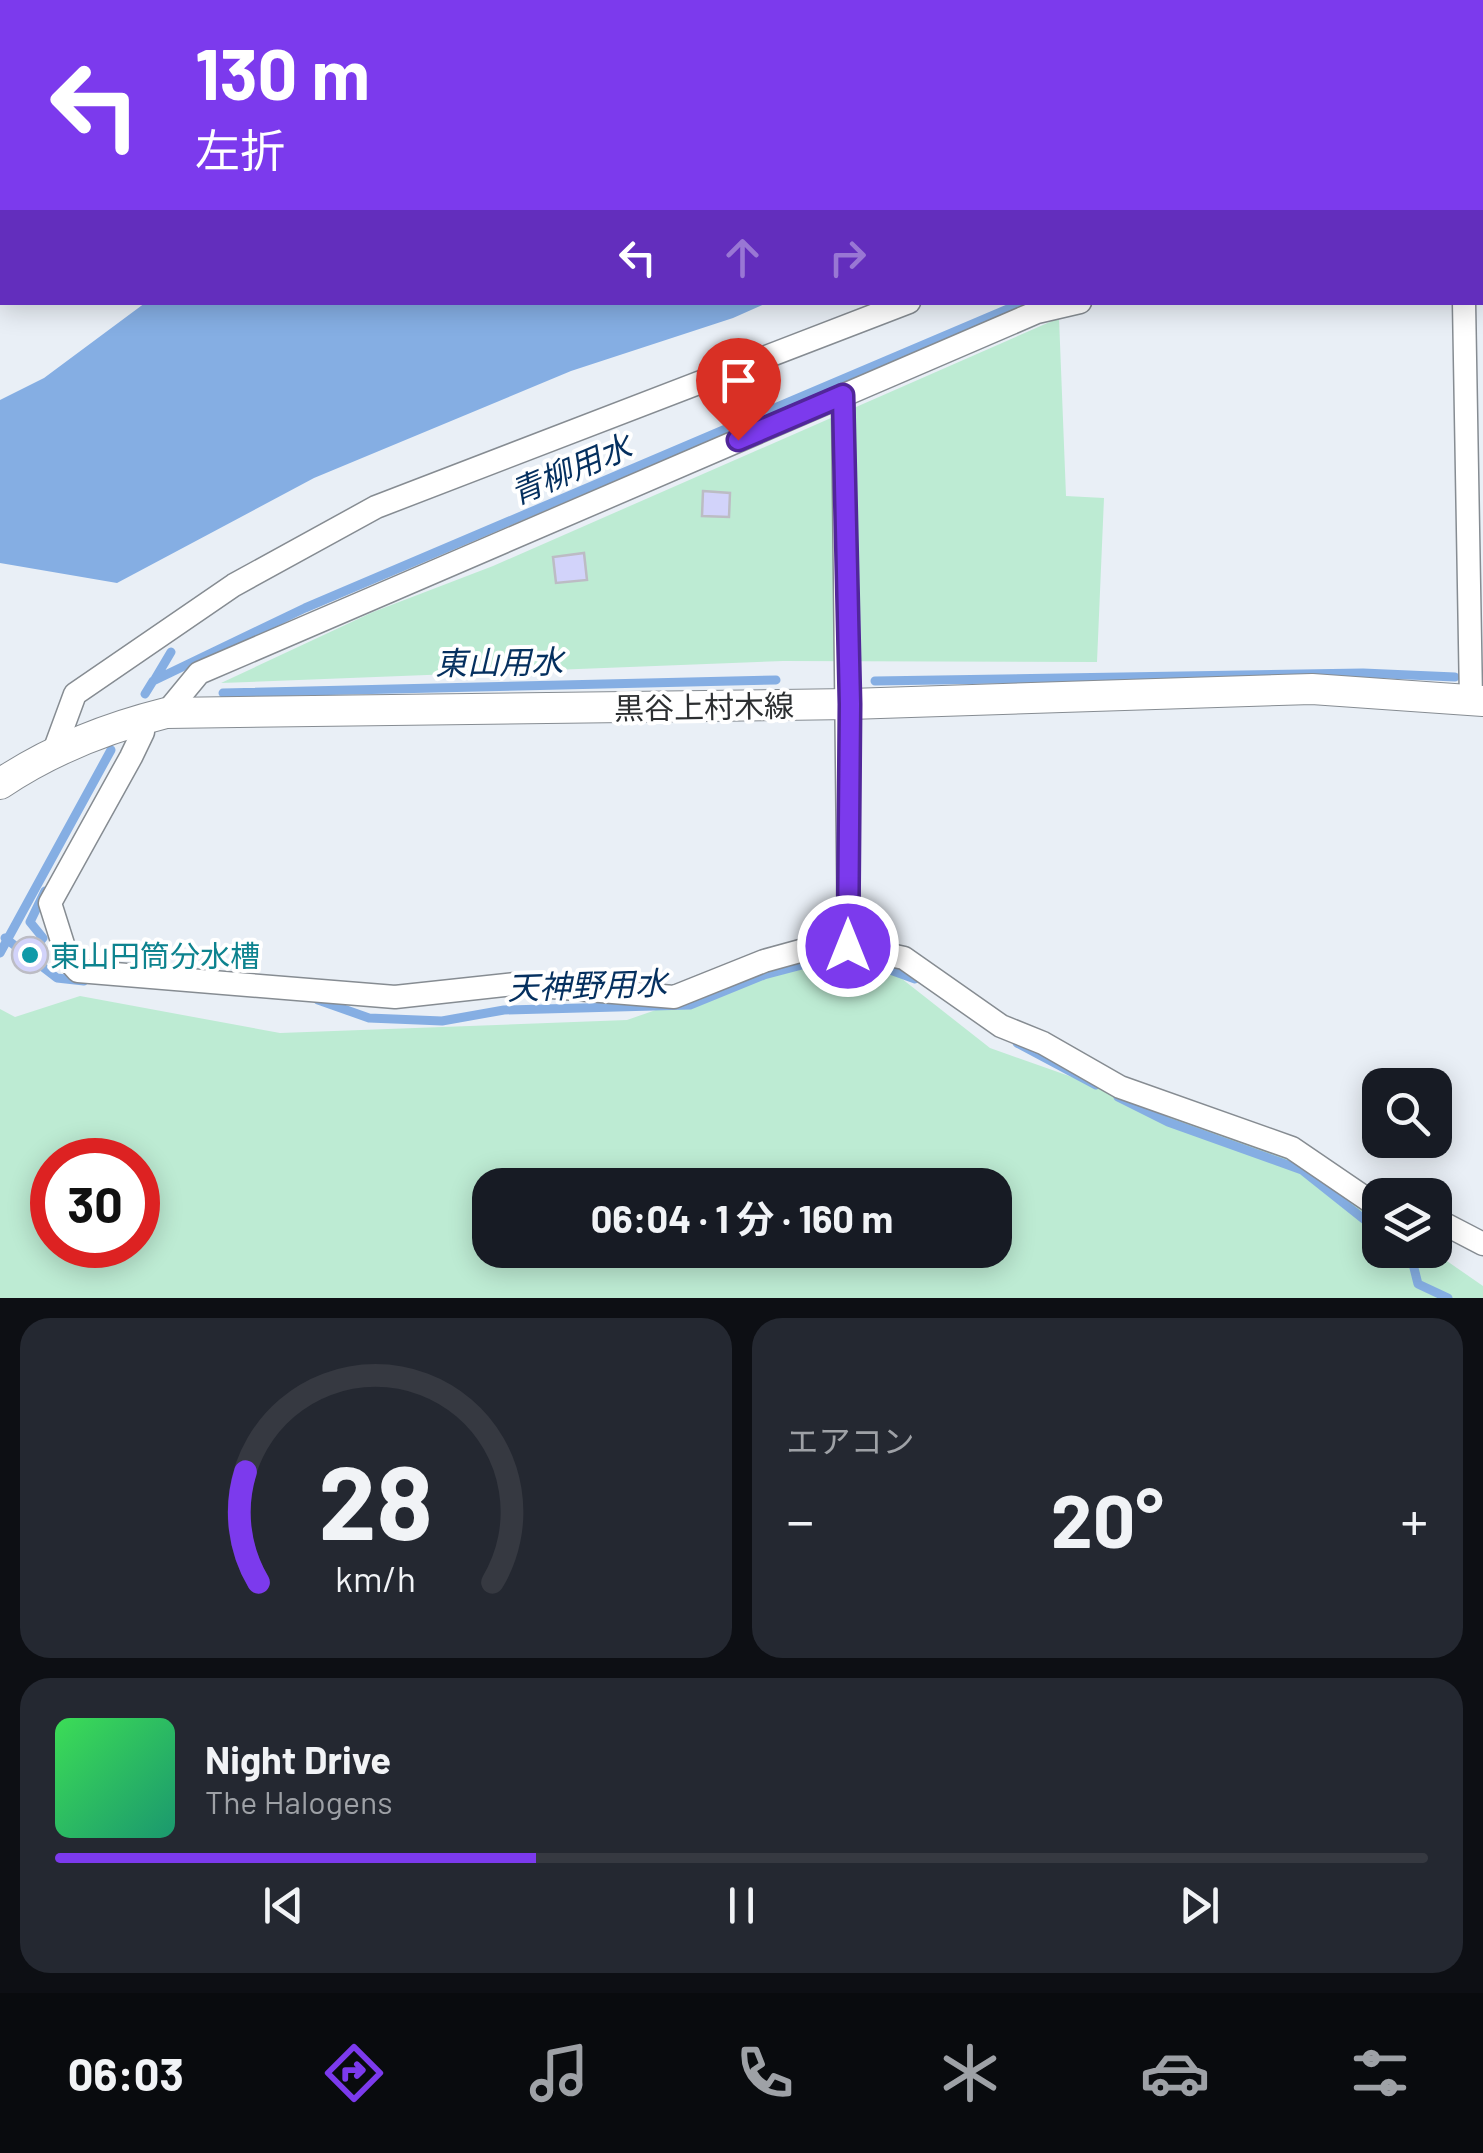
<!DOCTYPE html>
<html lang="ja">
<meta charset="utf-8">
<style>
:root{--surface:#171b24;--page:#242831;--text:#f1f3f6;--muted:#9ea1a6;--line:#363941;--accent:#7c3aed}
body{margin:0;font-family:Barlow,"Noto Sans JP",sans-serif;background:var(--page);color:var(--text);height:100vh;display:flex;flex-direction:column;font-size:38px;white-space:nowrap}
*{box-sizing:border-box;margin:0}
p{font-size:32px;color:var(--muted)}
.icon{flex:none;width:55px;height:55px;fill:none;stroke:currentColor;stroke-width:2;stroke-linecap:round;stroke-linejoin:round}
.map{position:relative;height:1298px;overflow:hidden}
.details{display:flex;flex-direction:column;gap:20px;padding:20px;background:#0d0f14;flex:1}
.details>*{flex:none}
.hud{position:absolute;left:0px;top:0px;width:1485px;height:305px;box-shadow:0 5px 25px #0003;background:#7c3aed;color:#fff;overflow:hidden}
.controls{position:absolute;left:1362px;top:1068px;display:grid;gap:20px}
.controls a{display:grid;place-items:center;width:90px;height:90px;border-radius:20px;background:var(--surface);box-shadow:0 5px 25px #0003;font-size:50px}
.speed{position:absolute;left:30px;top:1138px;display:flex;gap:20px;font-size:50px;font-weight:700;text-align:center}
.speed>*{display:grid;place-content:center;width:130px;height:130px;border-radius:50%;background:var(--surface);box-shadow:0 5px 25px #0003;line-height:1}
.speed .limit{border:15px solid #d22;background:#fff;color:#111}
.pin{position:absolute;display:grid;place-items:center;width:85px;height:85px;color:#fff;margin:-102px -42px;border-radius:50% 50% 50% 0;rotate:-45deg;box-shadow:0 0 10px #0007}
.pin .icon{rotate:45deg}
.me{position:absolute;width:110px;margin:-55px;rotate:0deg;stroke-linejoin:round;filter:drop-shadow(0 0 8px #0008)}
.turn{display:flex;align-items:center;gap:35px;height:210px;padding:0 30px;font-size:45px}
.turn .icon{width:130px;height:130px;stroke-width:2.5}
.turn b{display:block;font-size:70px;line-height:85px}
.lanes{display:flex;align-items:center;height:95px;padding:0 30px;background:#0003;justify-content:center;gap:50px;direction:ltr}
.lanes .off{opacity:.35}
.big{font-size:75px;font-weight:700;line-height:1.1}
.details .widget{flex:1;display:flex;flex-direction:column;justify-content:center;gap:15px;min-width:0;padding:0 35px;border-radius:30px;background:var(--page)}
.details .dial{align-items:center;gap:0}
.dial svg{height:260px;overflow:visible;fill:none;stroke:var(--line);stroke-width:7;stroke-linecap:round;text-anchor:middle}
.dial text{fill:var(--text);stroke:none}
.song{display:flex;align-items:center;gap:30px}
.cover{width:120px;height:120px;border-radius:15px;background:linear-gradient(135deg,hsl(130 70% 55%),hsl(160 70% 35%))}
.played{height:10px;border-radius:5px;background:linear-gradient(90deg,var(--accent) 35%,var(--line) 35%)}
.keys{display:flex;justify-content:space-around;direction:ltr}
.heat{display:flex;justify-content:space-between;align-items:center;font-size:55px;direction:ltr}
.details .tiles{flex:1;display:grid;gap:20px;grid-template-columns:1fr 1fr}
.widget:last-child{grid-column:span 2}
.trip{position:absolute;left:472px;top:1168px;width:540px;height:100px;border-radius:30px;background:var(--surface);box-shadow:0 5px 25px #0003;font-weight:700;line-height:100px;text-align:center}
.menu{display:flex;height:160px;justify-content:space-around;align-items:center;background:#090b0e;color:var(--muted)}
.menu .icon{width:70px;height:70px}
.menu .active{color:var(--accent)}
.menu b{font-size:45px;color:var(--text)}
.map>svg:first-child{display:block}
.green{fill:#bdebd3;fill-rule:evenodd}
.water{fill:#85aee3}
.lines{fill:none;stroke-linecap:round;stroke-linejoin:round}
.stream{stroke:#85aee3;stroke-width:9}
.building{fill:#d2d3fa;stroke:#bcbcc4;stroke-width:2.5}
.minor-casing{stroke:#868c92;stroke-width:25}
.secondary-casing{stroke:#868c92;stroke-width:32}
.path{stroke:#a3a8ad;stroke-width:5;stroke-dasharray:8 8;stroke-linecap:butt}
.minor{stroke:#fff;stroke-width:22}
.secondary{stroke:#fff;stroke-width:30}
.route-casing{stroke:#51269a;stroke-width:25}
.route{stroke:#7c3aed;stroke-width:18}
.culture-dot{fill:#0f9aa8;stroke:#fff;stroke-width:4}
.labels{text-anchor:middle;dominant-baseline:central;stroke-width:8;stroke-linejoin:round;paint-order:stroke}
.street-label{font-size:30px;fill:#2c2f31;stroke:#fff}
.culture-label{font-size:30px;fill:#0d838f;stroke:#fff;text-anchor:start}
.water-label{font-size:32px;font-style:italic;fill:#05305f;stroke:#fff}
</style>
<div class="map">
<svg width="1483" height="1298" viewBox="0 0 1483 1298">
<rect width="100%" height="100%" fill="#e9eff6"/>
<path class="green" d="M1059,318L1066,496L1104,498L1097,662L783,661L221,683L373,612L493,566Z
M791,963L892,971L990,1048L1293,1155L1380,1215V1250H1431L1483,1286V1298H0V1009L15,1017L80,996L280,1033L627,1020ZM52,1160H138V1245H52ZM490,1185H995V1250H490Z"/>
<path class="water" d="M145,303V302L767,303L733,318L571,371L314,478L117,583L0,563V400L44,378Z"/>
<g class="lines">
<path class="stream" d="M1482,265H1483
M155,679L171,652
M875,681L1363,673L1455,677
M223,693L776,680
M145,694L153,681L305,608L1024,302
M5,938L57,978L84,981
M0,953L111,750
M29,955L43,938L30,922L45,891
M860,959L915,979
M318,1000L369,1018L442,1021L504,1010L690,1005L764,975L840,955
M1017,1043L1096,1085
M1118,1097L1168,1122L1302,1170L1380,1232
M1403,1250L1411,1256L1418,1284L1448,1298"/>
</g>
<path class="building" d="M703,491L730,493L729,517L702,516Z
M584,553L587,580L556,583L553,557Z
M12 955a18 18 0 1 1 36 0a18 18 0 1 1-36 0Z"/>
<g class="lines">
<g class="minor-casing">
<path id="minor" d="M23,0L29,2
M1482,95H1483
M1482,287H1483
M1464,302L1471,699
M843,395L849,946
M166,713L199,673L1037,312L1080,302
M143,719V732L131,757L50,903L68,960L78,971L395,997L515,984L674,997L764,961L811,948L849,946L904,958L1001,1026L1043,1043L1120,1087L1292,1148L1380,1208
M54,751L75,694L234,585L376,507L909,302
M1435,1219L1483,1244"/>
</g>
<g class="secondary-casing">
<path id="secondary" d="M0,784C52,749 106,728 166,713L850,704L1312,689L1483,701"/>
</g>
<path class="path" d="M0,150L2,148"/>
<use href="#minor" class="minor"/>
<use href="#secondary" class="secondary"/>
</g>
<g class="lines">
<g class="route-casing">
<path id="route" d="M738,440L843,395L850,704L848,946"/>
</g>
<use href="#route" class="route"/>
</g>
<circle class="culture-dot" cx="30" cy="955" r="10"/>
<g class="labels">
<g class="street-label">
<text transform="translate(704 706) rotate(-1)">黒谷上村木線</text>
</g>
<g class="culture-label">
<text x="50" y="955">東山円筒分水槽</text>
</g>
<g class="water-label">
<text transform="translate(570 468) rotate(-23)">青柳用水</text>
<text transform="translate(499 661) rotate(-1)">東山用水</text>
<text transform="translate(587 984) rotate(-2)">天神野用水</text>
</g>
</g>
</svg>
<div class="controls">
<a><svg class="icon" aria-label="search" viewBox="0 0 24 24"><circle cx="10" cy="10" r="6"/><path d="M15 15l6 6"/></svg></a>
<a><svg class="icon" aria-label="layers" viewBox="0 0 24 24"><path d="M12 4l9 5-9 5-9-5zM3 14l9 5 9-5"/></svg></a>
</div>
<div class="speed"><div class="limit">30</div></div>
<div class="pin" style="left:738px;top:440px;background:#d93025"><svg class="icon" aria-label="arrive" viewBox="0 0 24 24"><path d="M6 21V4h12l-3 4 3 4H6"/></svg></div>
<svg class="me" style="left:848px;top:946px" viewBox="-20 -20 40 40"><circle r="17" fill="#7c3aed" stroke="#fff" stroke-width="3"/><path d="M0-11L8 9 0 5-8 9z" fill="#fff"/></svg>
<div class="trip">06:04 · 1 分 · 160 m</div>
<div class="hud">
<div class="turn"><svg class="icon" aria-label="left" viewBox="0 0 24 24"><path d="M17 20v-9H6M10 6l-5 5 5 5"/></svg><div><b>130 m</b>左折</div></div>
<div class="lanes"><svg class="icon" aria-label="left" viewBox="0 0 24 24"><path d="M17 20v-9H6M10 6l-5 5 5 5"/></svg><svg class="icon off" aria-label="ahead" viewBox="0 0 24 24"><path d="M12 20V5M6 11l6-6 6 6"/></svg><svg class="icon off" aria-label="right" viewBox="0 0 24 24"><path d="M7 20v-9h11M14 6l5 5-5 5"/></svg></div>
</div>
</div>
<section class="details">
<div class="tiles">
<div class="widget dial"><svg viewBox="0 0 100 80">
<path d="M14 69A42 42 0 1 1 86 69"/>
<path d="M14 69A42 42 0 0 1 10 35" stroke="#7c3aed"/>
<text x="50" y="56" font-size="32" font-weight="700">28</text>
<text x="50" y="72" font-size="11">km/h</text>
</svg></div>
<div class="widget"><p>エアコン</p>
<div class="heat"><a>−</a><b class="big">20°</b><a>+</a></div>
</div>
<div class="widget">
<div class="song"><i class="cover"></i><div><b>Night Drive</b><p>The Halogens</p></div></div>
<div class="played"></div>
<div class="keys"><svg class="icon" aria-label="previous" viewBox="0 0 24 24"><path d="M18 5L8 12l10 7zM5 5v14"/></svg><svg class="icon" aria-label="pause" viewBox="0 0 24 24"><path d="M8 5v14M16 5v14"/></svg><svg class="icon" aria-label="next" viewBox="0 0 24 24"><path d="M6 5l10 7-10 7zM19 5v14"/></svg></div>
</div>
</div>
</section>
<nav class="menu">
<b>06:03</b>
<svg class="icon active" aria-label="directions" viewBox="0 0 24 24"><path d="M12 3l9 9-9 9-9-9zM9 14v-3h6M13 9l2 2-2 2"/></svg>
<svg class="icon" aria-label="music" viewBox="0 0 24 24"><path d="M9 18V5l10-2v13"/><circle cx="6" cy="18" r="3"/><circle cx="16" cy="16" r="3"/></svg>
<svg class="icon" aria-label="phone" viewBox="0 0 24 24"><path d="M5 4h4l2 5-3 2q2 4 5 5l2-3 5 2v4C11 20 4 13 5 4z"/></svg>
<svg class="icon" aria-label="climate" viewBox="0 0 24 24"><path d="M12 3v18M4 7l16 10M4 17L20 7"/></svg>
<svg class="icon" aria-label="car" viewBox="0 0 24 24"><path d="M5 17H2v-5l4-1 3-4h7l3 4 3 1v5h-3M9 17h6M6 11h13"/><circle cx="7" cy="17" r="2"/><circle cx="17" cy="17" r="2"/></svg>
<svg class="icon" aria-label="filters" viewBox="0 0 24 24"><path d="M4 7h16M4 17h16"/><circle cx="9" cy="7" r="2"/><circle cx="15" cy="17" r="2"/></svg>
</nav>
